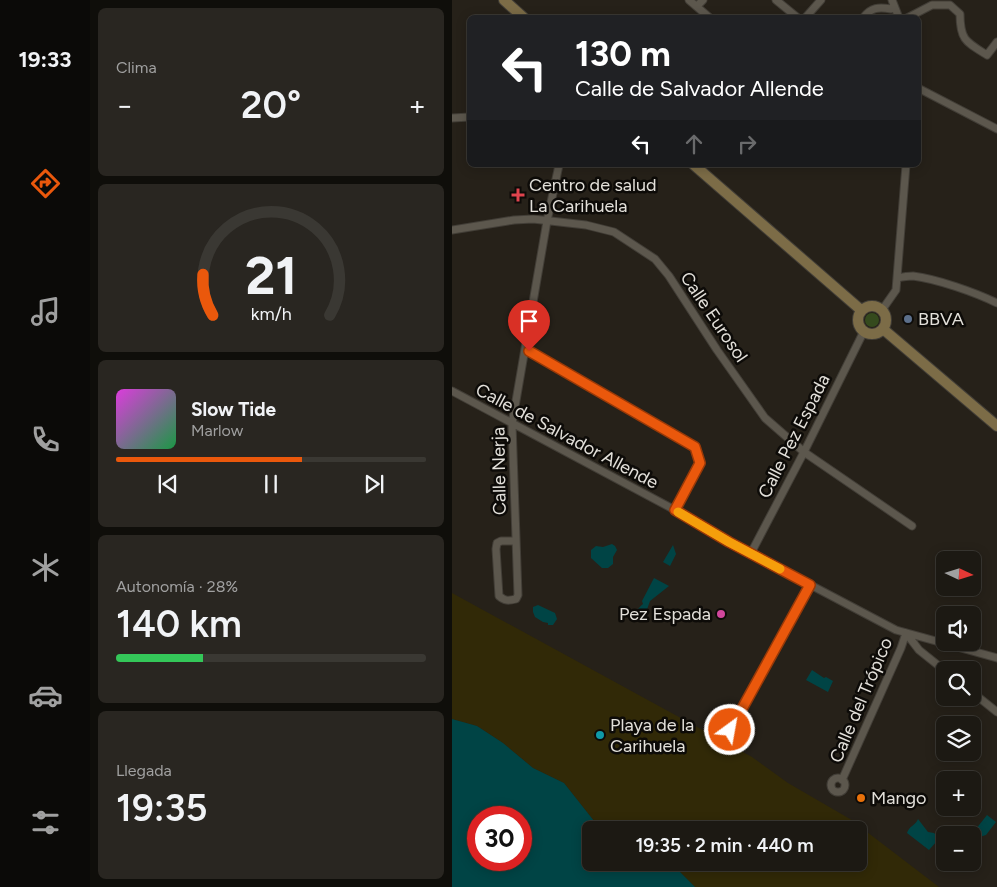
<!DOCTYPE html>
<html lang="es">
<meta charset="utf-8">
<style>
:root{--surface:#1c1913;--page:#292621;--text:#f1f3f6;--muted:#a0a0a0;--line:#3a3833;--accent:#ea580c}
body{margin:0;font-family:Figtree,sans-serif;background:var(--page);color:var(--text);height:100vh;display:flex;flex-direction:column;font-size:19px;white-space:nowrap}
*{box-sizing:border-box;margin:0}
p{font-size:16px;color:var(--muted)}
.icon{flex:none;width:28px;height:28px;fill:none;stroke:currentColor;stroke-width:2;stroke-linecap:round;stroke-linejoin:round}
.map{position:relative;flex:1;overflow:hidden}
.panel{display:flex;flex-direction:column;gap:8px;padding:8px;background:#0f0e0a;width:362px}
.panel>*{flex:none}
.top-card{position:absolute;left:15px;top:15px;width:454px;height:152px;border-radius:8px;box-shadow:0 2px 12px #0003,0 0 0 1px var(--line);background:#202124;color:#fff;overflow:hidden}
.needle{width:32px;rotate:94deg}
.buttons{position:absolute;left:484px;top:551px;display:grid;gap:10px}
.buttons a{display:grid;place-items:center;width:45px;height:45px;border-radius:8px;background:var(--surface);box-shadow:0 2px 12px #0003,0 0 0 1px var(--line);font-size:25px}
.speed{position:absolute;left:15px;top:806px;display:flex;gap:10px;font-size:25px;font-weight:700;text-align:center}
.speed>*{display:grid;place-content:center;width:65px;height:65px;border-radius:50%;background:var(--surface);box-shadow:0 2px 12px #0003,0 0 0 1px var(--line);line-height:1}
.speed .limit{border:8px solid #d22;background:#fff;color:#111}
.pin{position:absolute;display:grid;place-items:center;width:42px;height:42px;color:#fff;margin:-51px -21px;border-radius:50% 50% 50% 0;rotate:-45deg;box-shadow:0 0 5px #0007}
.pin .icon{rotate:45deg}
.me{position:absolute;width:55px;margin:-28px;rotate:32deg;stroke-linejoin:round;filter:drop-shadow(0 0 4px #0008)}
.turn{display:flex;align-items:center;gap:18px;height:105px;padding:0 25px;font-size:22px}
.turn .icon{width:65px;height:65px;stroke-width:2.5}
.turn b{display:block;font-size:35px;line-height:42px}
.lanes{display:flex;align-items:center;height:48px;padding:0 25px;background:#0003;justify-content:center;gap:25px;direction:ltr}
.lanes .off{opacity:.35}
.big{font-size:38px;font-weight:600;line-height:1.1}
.panel .widget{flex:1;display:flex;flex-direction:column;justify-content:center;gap:8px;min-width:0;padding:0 18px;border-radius:8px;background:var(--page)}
.panel .dial{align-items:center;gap:0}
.dial svg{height:130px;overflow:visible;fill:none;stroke:var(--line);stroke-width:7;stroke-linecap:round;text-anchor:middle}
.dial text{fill:var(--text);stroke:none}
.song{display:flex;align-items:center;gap:15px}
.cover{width:60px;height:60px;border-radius:8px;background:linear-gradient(135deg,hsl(300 70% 55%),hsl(140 70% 35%))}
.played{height:5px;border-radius:2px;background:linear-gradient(90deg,var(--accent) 60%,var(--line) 60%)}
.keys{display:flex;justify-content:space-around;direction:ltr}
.heat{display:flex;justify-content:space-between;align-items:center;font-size:28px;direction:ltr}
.charge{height:8px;border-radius:4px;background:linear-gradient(90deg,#34c759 28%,var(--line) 0)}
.trip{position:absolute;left:130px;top:821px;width:285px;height:50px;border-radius:8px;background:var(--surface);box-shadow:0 2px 12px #0003,0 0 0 1px var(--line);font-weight:600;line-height:50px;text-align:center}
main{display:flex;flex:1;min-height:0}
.tab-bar{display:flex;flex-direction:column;width:90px;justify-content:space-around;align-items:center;background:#0b0a08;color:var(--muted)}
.tab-bar .icon{width:35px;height:35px}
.tab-bar .selected{color:var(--accent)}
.tab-bar b{font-size:22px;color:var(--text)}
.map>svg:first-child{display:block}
.green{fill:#354a1d}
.sand{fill:#312907}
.water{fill:#004445;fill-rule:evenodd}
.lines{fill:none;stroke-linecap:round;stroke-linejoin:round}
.street-casing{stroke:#423e37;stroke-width:9}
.secondary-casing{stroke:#423e37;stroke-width:12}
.street{stroke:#5c574d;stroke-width:7}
.secondary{stroke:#7c6c47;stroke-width:10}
.route-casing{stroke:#983908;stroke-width:12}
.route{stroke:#ea580c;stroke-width:9}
.slow{stroke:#f59e0b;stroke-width:9}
.health-dot{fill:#e0444e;stroke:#0d0b08;stroke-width:2}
.service-dot{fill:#5c6f8a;stroke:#0d0b08;stroke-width:2}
.hotel-dot{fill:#d1479c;stroke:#0d0b08;stroke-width:2}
.culture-dot{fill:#0f9aa8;stroke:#0d0b08;stroke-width:2}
.food-dot{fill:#e8710a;stroke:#0d0b08;stroke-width:2}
.labels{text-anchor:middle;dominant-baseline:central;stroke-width:5;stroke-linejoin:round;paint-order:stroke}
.poi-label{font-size:18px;fill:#e3e0da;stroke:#0d0b08;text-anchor:start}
.street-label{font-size:18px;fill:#e3e0da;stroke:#0d0b08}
</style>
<main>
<nav class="tab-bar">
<b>19:33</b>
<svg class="icon selected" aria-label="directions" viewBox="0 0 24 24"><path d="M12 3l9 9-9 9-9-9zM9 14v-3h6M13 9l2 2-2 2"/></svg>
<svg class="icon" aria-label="music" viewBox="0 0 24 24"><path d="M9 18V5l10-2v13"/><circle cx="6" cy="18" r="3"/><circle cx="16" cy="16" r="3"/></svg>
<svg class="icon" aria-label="phone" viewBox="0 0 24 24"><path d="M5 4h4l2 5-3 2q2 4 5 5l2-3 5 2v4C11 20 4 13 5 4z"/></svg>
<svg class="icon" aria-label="climate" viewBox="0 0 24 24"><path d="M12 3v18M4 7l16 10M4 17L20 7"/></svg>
<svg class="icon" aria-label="car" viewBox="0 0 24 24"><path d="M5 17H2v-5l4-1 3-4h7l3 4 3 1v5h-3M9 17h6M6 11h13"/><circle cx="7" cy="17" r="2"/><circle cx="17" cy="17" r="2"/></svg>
<svg class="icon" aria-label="filters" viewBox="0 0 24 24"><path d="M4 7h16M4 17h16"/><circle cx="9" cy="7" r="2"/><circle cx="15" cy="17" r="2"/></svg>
</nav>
<section class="panel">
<div class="widget"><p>Clima</p>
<div class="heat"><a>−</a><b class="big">20°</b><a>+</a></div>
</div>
<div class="widget dial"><svg viewBox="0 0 100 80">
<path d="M14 69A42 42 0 1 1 86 69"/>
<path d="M14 69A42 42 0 0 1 8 44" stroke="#ea580c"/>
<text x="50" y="56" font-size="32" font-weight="700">21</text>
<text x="50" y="72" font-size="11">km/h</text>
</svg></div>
<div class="widget">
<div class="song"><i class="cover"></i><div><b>Slow Tide</b><p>Marlow</p></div></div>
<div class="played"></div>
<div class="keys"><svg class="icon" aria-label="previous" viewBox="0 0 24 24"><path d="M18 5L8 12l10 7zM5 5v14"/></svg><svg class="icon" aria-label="pause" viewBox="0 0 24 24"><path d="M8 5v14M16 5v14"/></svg><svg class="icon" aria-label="next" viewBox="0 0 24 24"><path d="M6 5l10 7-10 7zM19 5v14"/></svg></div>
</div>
<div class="widget"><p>Autonomía · 28%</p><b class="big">140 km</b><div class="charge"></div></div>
<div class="widget"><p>Llegada</p><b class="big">19:35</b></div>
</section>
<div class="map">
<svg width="545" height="887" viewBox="0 0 545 887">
<rect width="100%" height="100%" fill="#262119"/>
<path class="green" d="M413 320a7 7 0 1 1 14 0a7 7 0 1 1-14 0Z"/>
<path class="sand" d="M0,593L300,757L336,783L398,819L487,887H243L224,868L210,863L406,862V830H152L146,826L112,783L81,768L51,743L25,726L0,719Z"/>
<path class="water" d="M160,544L163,546L165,550L161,557V564L156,568H150L139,558V550L144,546L151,547Z
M221,545L224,554L218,566L211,562Z
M202,578L217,586L198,601L192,618L182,621C183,613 185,609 191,604L190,601Z
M86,605L103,613L105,619L101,625H96V623L91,622L83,617L81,612V607Z
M360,670L372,678L374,677L381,681L376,692L354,680Z
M0,719L25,726L51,743L81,768L112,783L146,826L152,830H139V862L210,863L224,868L243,887H0ZM26,818H69V860H26Z
M535,815L544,822L534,835L524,838L520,834Z
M466,819L476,832L482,833L485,836V841L477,850L455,833C457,826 464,825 466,819Z"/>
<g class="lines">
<g class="street-casing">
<path id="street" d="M237,0L258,18
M324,0L346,18
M440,0L447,18
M245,6L251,0
M353,18L369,0
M411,18C419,7 427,7 439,9L442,6
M455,18L480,5H498L508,14C508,40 514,42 535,55L545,42
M466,88L545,129
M0,118L18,117
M0,230L62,220L81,219L134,225L162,232L203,259L217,276L265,350L313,418L352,452L460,526
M445,278C450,277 456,276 461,276C485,279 522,292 545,303
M430,310L444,290L454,165
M73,349L243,447L248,463L223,510
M0,391L223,510L277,542L444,630L545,658
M63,541H49L45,543L44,549L47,596C53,601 56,601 64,599L66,595L60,424L95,221L107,165
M299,553L352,452L412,331
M454,633L467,650L492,670
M520,692L545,712
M275 724a6 6 0 1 1 12 0a6 6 0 1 1-12 0Z
M285,718L358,585
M379 785a7 7 0 1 1 14 0a7 7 0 1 1-14 0Z
M390,780L449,648L454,633"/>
</g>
<g class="secondary-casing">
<path id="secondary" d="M52,0L72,18
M242,165L409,310
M406 320a14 14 0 1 1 28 0a14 14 0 1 1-28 0Z
M431,329L545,426"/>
</g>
<use href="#street" class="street"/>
<use href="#secondary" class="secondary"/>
</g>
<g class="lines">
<g class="route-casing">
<path id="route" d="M77,351L243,447L248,463L223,510L277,542L358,585L285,718L288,722L287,728L282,730H278"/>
</g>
<use href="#route" class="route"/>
<path class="slow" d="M226,512L277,542L328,569"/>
</g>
<path class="health-dot" d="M63.5 187.5h5v5h5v5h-5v5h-5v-5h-5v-5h5z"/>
<circle class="service-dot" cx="456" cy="319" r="5"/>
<circle class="hotel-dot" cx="269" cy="614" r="5"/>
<circle class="culture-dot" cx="148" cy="735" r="5"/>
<circle class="food-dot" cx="409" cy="798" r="5"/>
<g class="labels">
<g class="poi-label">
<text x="77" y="185">Centro de salud<tspan x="77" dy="21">La Carihuela</tspan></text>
<text x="466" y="319">BBVA</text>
<text x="259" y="614" text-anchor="end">Pez Espada</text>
<text x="158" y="725">Playa de la<tspan x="158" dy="21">Carihuela</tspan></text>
<text x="419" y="798">Mango</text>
</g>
<g class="street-label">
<text transform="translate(262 317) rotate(56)">Calle Eurosol</text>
<text transform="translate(115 436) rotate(28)">Calle de Salvador Allende</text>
<text transform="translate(342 436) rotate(-63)">Calle Pez Espada</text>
<text transform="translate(47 471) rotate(-91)">Calle Nerja</text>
<text transform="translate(409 700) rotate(-67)">Calle del Trópico</text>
</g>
</g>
</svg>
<div class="buttons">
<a><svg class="needle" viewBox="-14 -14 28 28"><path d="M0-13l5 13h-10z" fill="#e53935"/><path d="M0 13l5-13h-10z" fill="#a0a0a0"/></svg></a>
<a><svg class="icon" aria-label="sound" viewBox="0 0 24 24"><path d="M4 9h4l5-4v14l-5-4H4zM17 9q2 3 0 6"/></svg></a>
<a><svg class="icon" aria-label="search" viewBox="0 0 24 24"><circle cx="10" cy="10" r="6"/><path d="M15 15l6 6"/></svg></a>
<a><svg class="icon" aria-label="layers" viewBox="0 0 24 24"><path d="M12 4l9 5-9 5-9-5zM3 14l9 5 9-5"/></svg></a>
<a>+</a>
<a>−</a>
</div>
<div class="speed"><div class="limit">30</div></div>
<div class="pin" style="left:77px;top:351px;background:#d93025"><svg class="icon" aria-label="arrive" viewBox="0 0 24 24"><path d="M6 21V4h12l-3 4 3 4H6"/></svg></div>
<svg class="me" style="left:278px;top:730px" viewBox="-20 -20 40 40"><circle r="17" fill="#ea580c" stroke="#fff" stroke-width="3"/><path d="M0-11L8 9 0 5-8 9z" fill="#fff"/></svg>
<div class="trip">19:35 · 2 min · 440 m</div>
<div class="top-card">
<div class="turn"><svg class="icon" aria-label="left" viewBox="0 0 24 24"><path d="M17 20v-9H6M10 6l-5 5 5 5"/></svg><div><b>130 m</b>Calle de Salvador Allende</div></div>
<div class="lanes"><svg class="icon" aria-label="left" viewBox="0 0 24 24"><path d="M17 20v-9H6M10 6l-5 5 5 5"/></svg><svg class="icon off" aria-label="ahead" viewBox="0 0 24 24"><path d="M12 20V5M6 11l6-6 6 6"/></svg><svg class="icon off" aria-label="right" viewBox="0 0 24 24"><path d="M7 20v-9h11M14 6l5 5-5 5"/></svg></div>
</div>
</div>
</main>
